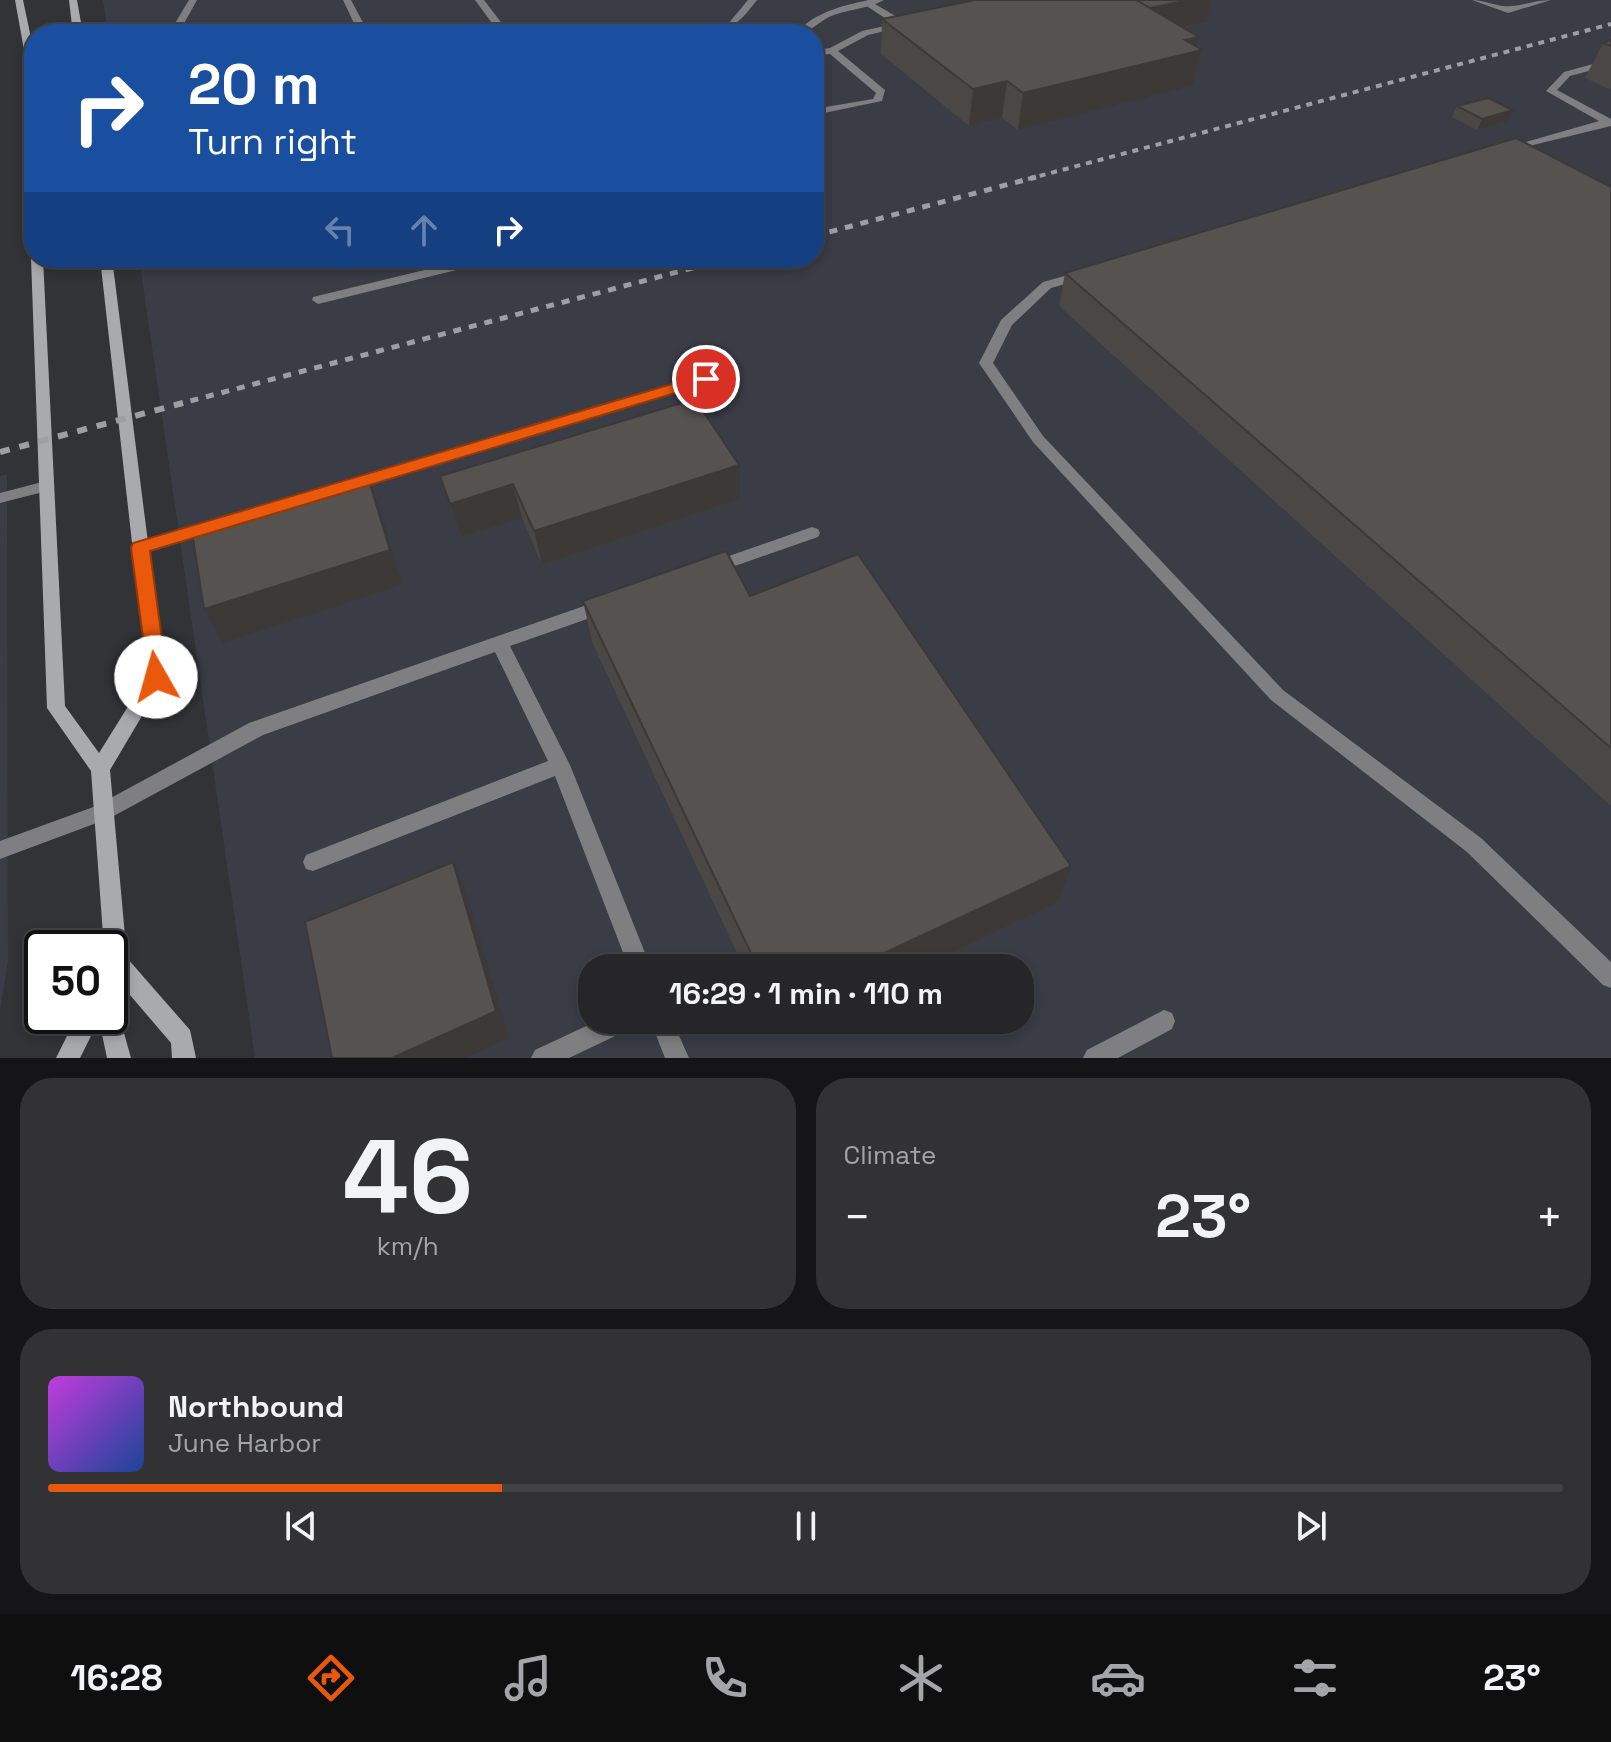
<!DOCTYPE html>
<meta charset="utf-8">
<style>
:root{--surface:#262629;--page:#323235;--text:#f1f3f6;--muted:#a4a5a8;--line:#424346;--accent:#ea580c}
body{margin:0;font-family:"Space Grotesk",sans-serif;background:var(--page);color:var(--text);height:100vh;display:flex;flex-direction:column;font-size:30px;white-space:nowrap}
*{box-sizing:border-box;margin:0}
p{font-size:26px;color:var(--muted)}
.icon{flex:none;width:44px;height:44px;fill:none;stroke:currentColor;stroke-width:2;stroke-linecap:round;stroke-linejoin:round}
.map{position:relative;height:1058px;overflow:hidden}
.details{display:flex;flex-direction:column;gap:20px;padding:20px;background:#151517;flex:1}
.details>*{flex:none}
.guide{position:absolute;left:24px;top:24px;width:800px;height:244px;border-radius:32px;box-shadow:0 4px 12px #0003,0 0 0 2px var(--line);background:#1a4fa0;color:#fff;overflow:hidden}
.speed{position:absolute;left:24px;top:930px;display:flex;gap:16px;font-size:40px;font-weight:700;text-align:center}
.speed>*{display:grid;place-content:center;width:104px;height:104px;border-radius:50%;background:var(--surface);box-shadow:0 4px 12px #0003,0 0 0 2px var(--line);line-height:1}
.speed .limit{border:4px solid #111;border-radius:12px;background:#fff;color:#111}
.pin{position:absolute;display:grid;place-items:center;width:68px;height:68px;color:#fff;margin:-34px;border:4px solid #fff;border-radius:50%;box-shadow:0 2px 8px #0007}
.me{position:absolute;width:88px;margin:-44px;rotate:353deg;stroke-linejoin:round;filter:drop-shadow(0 0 6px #0008)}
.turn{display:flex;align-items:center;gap:28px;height:168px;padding:0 32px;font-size:36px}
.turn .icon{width:104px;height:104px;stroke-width:2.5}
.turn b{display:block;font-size:56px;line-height:68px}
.lanes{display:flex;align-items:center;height:76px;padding:0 32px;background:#0003;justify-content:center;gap:40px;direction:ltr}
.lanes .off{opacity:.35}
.big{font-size:60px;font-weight:800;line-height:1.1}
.details .widget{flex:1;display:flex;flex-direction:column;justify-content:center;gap:12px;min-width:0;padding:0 28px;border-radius:32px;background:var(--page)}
.details .dial{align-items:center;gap:0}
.dial b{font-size:104px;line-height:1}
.song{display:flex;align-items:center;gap:24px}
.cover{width:96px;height:96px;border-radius:12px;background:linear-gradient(135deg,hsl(290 70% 55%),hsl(220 70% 35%))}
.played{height:8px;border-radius:4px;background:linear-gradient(90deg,var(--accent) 30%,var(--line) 30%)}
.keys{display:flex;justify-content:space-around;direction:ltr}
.heat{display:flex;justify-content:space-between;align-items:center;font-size:44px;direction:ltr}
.details .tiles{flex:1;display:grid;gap:20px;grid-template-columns:1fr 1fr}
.widget:last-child{grid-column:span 2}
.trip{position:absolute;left:578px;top:954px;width:456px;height:80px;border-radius:32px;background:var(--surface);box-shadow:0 4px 12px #0003,0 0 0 2px var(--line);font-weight:800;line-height:80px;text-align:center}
.menu{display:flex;height:128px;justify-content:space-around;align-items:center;background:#0f0f10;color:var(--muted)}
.menu .icon{width:56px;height:56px}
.menu .active{color:var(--accent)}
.menu b{font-size:36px;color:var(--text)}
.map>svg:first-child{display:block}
.built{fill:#3a3c46;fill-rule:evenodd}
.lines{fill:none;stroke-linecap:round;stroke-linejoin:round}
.lane{fill:#7f7f81;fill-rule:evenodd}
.street{fill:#7f7f81;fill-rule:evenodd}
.secondary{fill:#a9aaad;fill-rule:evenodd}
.rail-far2{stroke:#9f9fa3;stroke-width:4;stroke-dasharray:6 6;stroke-linecap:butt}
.rail-far1{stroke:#9f9fa3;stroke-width:5;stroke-dasharray:8 8;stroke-linecap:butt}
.rail{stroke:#9f9fa3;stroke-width:6;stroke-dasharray:10 10;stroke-linecap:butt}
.wall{fill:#4a4744}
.shaded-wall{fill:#3c3937}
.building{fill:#56524f;stroke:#3c3937;stroke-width:2}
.route{fill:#ea580c;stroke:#983908;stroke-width:2}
</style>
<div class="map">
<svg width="1611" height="1058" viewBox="0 0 1611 1058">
<rect width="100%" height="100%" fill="#323337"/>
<path class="built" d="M103,0H1611V1058H255L139,258H814V34H108ZM592,968H1020V1020H592Z
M7,474L8,962L0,1011V476Z"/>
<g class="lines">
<path class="lane" d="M189,0H197L182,27H176L174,25Z
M343,0H351L369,34H359Z
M475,0H484L510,34H500Z
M748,0H757C736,27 728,34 692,34L728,24Z
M868,0L911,25L868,35L838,51L885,90L882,101L814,115V109L873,99L876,93L830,54L814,56V50L830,48L862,31L894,24L865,5L864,3Z
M1472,0C1485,0 1499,8 1511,6C1525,5 1537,0 1551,0L1508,13Z
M1611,59V65L1570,76L1557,90L1611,119V126L1505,152V148L1599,121L1546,91L1564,72Z
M474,258H495L493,261L318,304L312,300L313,297Z
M1083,271L1089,275L1087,278L1051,288L1012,325L993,363L1043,436L1283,690L1481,838L1611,962V988L1603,985L1467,852L1271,700L1033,442L979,363L1001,320L1043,282Z
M706,375L713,379L711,382L348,491L340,486L343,482Z
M46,481L54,486L51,490L0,503V493Z
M211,520L219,526L217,530L140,554L132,548L134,544Z
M812,527L818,529L820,533L818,537L712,574L706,572L704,568L706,564Z
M607,598L613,600L616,605L613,610L510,646L570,765L651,968H629L555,776L313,871L306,869L303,862L306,855L548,761L495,652L263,735L110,818L0,859V841L96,806L249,723Z
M1164,1010L1172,1013L1175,1021L1172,1029L1118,1058H1083L1087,1050Z
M599,1020H635L632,1028L569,1058H531L535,1050Z
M650,1020H672L689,1058H665Z"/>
<path class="street" d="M869,0H884C868,9 847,9 829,17C817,23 809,34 795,34C815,12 841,6 869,0Z"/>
<path class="secondary" d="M15,0H23L34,52V191L28,188L26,61Z
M69,0H77L83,34H73Z
M34,255V258H43L65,706L99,753L147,676L100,258H112L165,677L110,770L127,958L190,1030L196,1058H172L171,1043L118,981L110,984V948H104L91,771L47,708L31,258Z
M110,1005L117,1008L131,1058H107L99,1020L80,1058H56L77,1016H110Z"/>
<path class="rail-far2" d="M1028,179L1611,24"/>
<path class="rail-far1" d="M814,236L1036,177
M175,405L730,258"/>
<path class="rail" d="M0,452L183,403"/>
</g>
<path class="wall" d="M975,0H1212L1207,22L1183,28L1199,37L1196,47L1202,50L1193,86L1018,130L1002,118L969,126L881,54L882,19Z
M1611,40V90L1585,78L1603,43Z
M1457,106L1513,110L1508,121L1477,130L1452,117Z
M1611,187V806L1059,306L1065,273Z
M440,476L740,499L542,565L522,518L461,537Z
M750,596L1058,902L920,968H744L592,642L583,601Z
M769,1020H811L776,1037Z"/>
<path class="shaded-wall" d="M1189,0H1212L1207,22L1135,38L1141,10Z
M1199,37L1195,52L1202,50L1193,86L1018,130L1023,93L1185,40Z
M1007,81L1002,118L969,126L973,89Z
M1513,110L1508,121L1477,130L1482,119Z
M739,465L740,499L542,565L534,531Z
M367,474L379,508L403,584L223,643L204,609Z
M513,484L522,518L461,537L450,504Z
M453,862L466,892L509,1038L464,1058H392Z
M1071,866L1058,902L920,968H852Z
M776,1020H811L776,1037Z"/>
<path class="building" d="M975,0H1136L1199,37L1185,40L1202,50L1023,93L1007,81L973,89L882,19Z
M1136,0H1189L1150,8Z
M1611,40V46L1603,43Z
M1488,98L1513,110L1482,119L1457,106Z
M1516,138L1611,187V748L1065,273Z
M695,399L739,465L534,531L513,484L450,504L440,476Z
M367,474L390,550L204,609L191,526Z
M726,551L750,596L858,554L1071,866L852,968H758L583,601Z
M453,862L496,1011L392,1058H332L305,922Z"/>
<path class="route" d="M706,374L712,375V382L150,551L167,677L164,682L156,685L149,682L131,548L133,543Z"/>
</svg>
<div class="speed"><div class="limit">50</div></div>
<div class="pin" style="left:706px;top:379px;background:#d93025"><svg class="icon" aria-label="arrive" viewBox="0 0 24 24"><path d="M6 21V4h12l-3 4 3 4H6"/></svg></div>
<svg class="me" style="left:156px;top:677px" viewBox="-20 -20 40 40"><circle r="19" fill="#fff"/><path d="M0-13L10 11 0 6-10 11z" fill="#ea580c"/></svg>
<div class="trip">16:29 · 1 min · 110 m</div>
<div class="guide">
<div class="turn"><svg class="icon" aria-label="right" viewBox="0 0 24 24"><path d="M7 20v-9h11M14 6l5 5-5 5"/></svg><div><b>20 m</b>Turn right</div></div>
<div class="lanes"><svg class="icon off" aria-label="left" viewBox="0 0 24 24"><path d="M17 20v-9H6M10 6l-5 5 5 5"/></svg><svg class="icon off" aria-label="ahead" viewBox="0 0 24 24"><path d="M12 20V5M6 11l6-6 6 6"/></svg><svg class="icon" aria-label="right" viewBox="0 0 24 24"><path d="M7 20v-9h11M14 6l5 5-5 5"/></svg></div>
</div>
</div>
<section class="details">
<div class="tiles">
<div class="widget dial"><b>46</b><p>km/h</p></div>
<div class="widget"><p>Climate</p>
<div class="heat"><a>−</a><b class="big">23°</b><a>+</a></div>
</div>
<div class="widget">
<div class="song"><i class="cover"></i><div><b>Northbound</b><p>June Harbor</p></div></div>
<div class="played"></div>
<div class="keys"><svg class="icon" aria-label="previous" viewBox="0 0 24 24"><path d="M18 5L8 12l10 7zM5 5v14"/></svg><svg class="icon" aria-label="pause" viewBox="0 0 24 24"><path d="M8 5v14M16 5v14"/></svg><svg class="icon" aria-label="next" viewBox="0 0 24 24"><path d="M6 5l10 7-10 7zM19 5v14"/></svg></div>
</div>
</div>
</section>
<nav class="menu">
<b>16:28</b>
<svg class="icon active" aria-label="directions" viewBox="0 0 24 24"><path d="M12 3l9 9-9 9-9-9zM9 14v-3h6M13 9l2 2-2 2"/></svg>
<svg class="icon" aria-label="music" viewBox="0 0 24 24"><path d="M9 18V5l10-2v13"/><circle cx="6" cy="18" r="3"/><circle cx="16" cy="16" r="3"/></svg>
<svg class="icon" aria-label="phone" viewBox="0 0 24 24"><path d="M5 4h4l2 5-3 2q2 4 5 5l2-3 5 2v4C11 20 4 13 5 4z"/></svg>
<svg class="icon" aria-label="climate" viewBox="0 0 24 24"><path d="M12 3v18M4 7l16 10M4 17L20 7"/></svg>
<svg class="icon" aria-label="car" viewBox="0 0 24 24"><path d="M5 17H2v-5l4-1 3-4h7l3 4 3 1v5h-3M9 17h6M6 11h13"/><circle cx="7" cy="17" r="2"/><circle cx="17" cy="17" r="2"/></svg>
<svg class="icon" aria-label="filters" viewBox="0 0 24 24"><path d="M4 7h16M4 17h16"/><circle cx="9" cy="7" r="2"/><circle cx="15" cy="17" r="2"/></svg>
<b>23°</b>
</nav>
